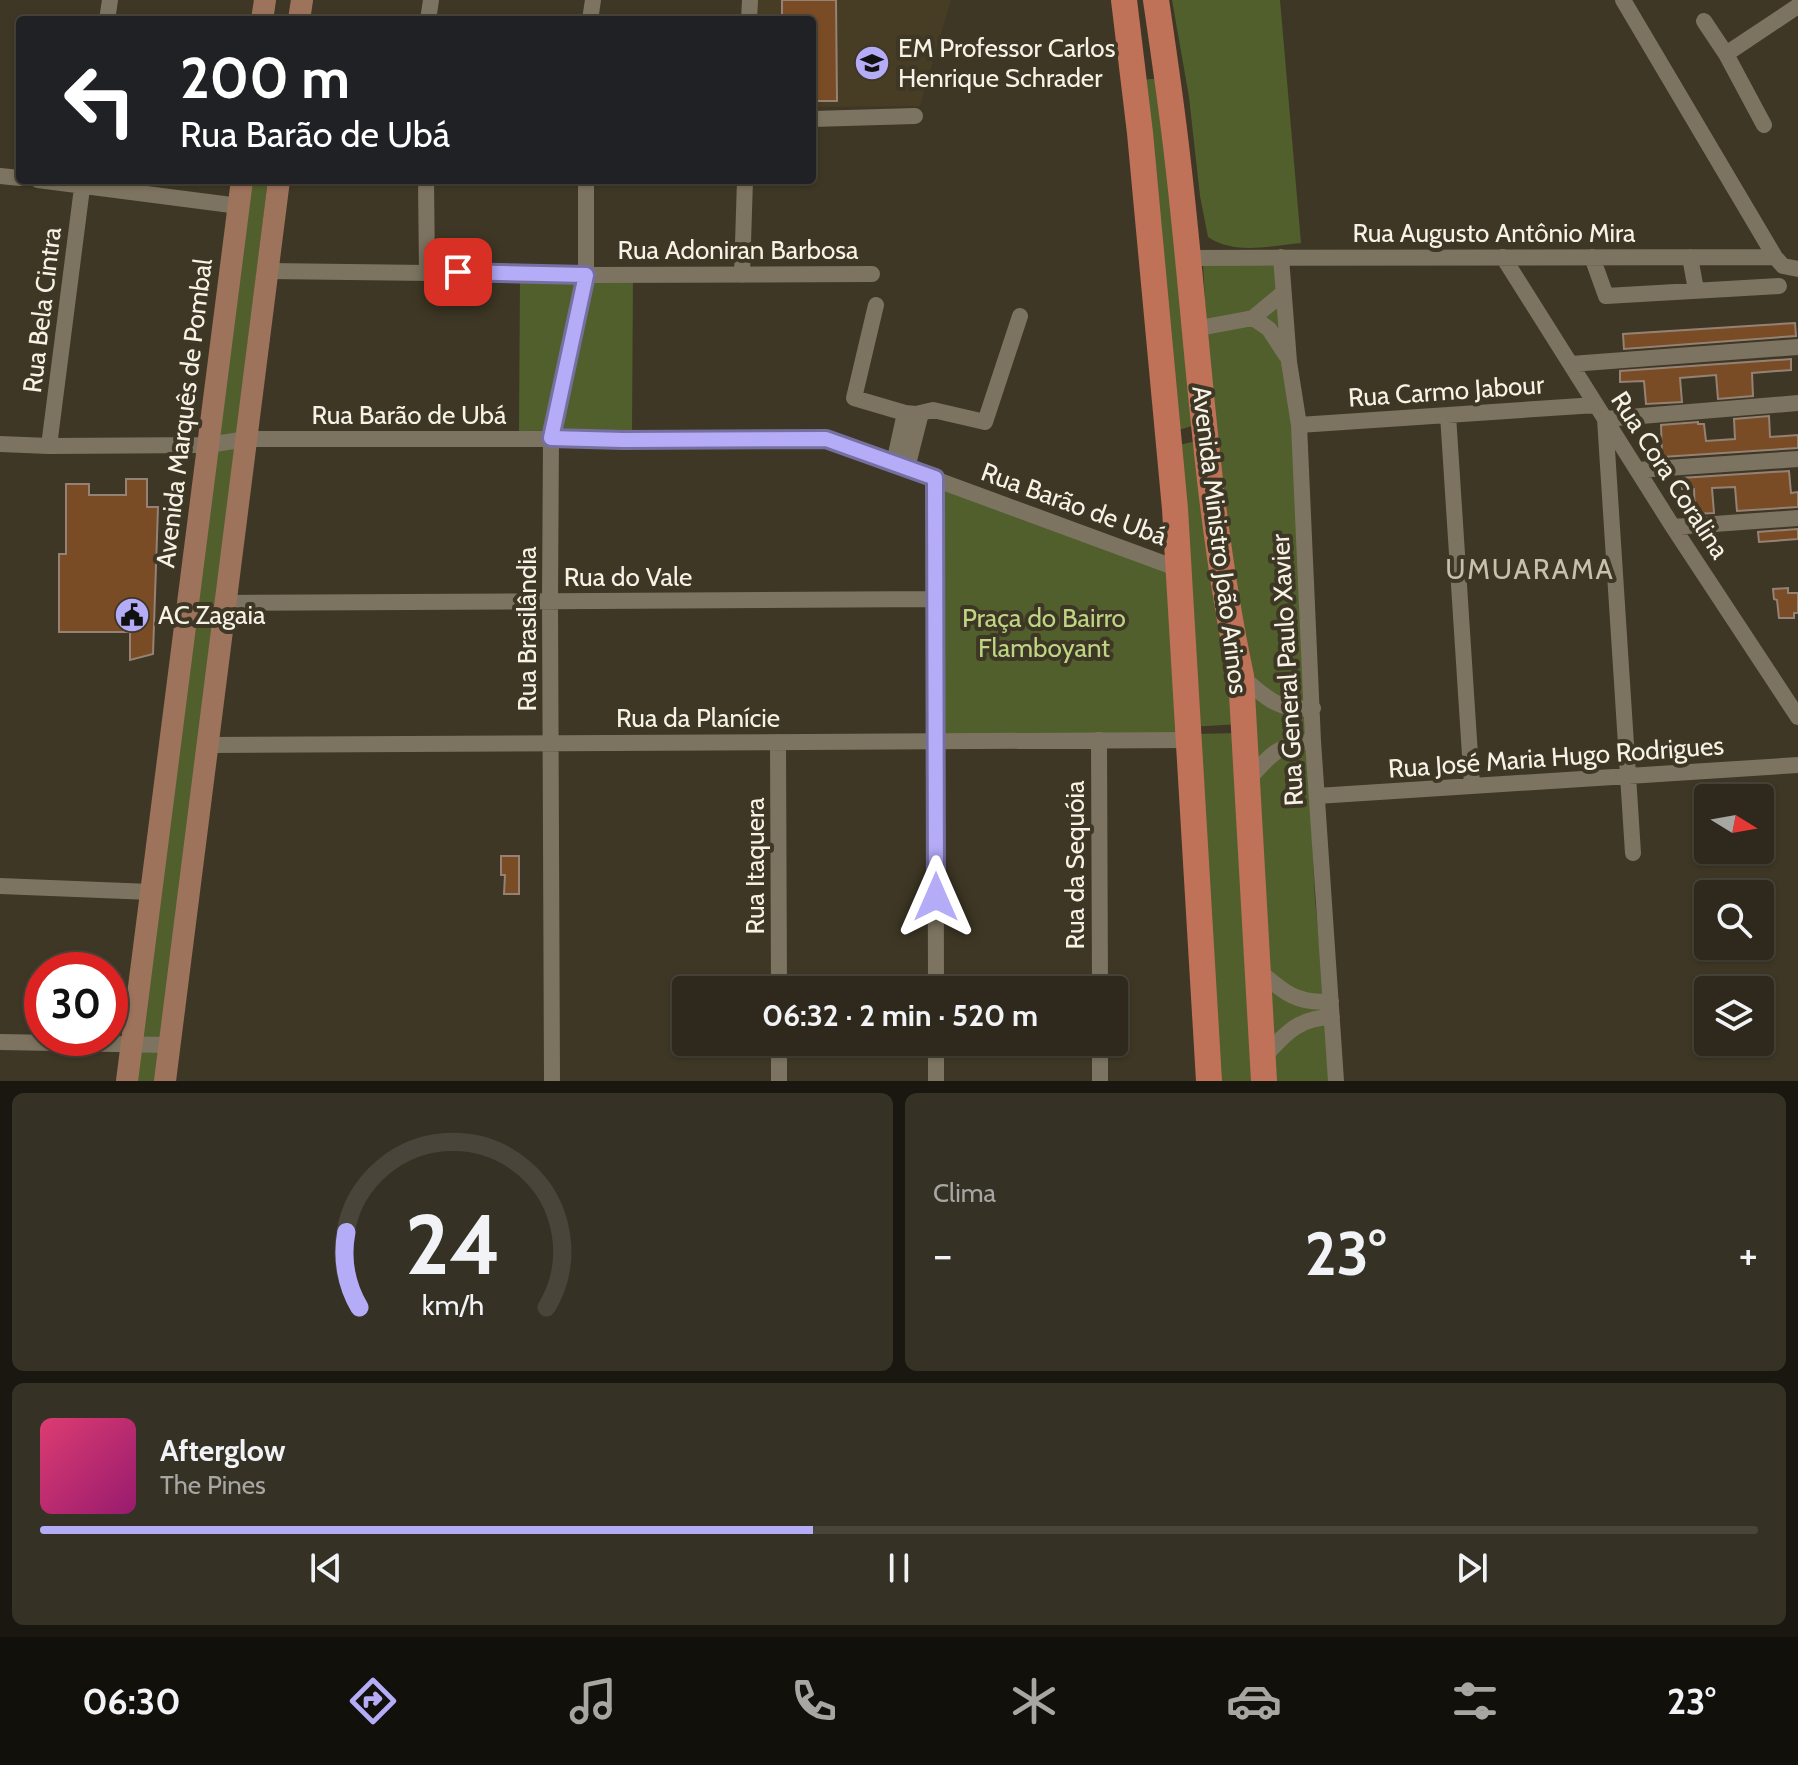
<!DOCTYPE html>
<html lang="pt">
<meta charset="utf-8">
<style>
:root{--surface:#2e291c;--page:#363125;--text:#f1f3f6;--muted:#a7a6a3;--line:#49453b;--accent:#b5acf8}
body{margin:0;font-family:Cabin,sans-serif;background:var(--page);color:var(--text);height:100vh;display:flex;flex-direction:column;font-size:30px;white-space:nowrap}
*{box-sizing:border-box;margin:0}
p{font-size:26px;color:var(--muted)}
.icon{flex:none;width:44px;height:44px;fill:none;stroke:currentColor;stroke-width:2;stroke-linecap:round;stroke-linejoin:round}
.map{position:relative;height:1081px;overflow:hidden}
.sheet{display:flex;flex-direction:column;gap:12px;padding:12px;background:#19170f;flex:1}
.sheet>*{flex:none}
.hud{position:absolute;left:16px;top:16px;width:800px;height:168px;border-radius:8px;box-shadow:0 2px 6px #0004,0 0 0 2px var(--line);background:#202124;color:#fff;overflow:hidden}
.needle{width:52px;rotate:101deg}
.fabs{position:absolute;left:1694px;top:784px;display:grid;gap:16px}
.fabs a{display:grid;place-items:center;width:80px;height:80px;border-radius:8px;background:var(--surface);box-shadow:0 2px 6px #0004,0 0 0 2px var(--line);font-size:40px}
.speed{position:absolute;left:24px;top:952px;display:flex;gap:16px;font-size:40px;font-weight:700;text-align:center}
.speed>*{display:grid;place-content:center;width:104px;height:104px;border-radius:50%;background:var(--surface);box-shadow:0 2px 6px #0004,0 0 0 2px var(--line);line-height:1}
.speed .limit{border:12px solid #d22;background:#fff;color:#111}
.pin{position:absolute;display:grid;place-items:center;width:68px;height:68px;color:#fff;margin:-34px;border-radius:16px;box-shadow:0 4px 12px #0006}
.me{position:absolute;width:88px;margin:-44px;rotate:0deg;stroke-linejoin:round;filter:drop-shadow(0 0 6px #0008)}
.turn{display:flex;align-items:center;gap:28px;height:168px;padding:0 32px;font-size:36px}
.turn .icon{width:104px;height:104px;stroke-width:2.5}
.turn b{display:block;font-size:56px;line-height:68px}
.big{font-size:60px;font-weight:700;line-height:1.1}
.sheet .card{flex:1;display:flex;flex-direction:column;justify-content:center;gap:12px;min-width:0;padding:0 28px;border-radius:12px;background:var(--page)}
.sheet .dial{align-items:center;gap:0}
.dial svg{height:208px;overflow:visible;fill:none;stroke:var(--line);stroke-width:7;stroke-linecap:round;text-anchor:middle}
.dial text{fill:var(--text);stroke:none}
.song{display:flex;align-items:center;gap:24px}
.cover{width:96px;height:96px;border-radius:12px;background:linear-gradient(135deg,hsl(340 70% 55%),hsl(320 70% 35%))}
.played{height:8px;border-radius:4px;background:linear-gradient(90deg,var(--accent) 45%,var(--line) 45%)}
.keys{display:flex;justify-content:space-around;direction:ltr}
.heat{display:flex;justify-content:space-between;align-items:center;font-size:44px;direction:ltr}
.sheet .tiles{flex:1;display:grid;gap:12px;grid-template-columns:1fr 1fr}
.card:last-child{grid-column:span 2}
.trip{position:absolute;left:672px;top:976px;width:456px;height:80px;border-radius:8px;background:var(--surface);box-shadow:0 2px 6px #0004,0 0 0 2px var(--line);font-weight:700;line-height:80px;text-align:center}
.tab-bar{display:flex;height:128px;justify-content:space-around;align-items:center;background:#12100b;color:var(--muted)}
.tab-bar .icon{width:56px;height:56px}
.tab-bar .selected{color:var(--accent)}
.tab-bar b{font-size:36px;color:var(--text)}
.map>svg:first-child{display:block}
.built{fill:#463d24}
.green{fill:#515f2d}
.building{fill:#794c25;stroke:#958274;stroke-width:2}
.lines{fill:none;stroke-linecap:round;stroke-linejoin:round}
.minor{stroke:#7c7460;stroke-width:16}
.secondary{stroke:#9e735c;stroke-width:22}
.primary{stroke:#bf7258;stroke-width:26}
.route-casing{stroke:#7670a1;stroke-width:20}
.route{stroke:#b5acf8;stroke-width:14}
.labels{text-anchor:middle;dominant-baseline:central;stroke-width:8;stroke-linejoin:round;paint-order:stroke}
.poi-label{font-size:26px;fill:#f6f2e6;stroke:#3e3725;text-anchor:start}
.street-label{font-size:26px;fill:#f6f2e6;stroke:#3e3725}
.park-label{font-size:26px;fill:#bed683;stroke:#3e3725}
.neighbourhood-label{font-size:28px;letter-spacing:2px;fill:#c9c0ab;stroke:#3e3725}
</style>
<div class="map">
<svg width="1798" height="1081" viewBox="0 0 1798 1081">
<rect width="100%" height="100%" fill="#3e3725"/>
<path class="built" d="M752,0H951L920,106L812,107V20H752Z"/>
<path class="green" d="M1172,0H1280L1301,243C1270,246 1235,255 1208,237L1200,196L1189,97Z
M1165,78L1199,424L1175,431L1139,80Z
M248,180H268L155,1081H134Z
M1203,264L1277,266L1293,432L1315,900L1324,994L1330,1081H1269L1226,542L1207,338Z
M633,276L632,430L519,431L520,277Z
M1202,440L1240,724L1190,727L1178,445Z
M935,478L1179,569L1189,740L935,741Z
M1238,733L1255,1081H1218L1196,734Z"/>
<path class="building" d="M782,0H836L837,101H812V20H782Z
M1795,323L1796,336L1624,349L1623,334Z
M1791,359V370L1752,373L1753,396L1718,399L1716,375L1680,378L1682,402L1646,404L1644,381L1620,382V371Z
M1769,416L1770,437L1798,435V448L1662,457L1661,425L1698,422V424H1704L1706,441L1735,439L1734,419Z
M1789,471L1791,493L1798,492V507L1737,511L1735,487L1712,488L1714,513L1695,514L1694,489H1682L1681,478Z
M126,479H147V507H158L153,654L130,660V632H59V554H66V484H89V495H126Z
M1798,529V539L1759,542L1758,532Z
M1788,588V593H1798V613H1794V618H1779L1777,600L1774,599L1773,589Z
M501,856H519V894H504L505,875H501Z"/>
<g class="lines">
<path class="minor" d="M1623,0L1775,257L1783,266L1798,269
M107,20L110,0
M428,20L431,0
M590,20L593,0
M749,20L750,0
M1704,21L1726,54L1764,125
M1726,54L1798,6
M812,119L915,116
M0,176L20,178
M38,180L239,206
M426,180L427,272
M1281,257L1289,362L1299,425L1313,741L1336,1081
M1503,257L1673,527L1798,717
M1592,257L1606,296L1779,286
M1690,257L1696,290
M1187,258L1775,257
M268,271L586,275L872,274
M742,275L745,180
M876,305L854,398L905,413L894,463
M1253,318L1269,329L1286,355
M1194,329L1253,318L1283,293
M1571,364L1798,347
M905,413L916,414L933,410L985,422L1020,316
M1448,415L1472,786
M1299,425L1596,405
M0,444L49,446L208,445L247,439H826L1179,569
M49,446L83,180
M907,468L921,413
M1638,470L1798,459
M935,478L936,990
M1673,527L1798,518
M225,603L935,599
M1241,676C1265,697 1279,712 1313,708
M1099,740L1100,990
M778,742L779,990
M207,745L1189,740
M1247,781C1267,758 1280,742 1313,741
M1317,796L1798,765
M1633,853L1605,419L1798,403
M0,886L151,892
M1258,970C1282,991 1297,1005 1331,1001
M0,1042L169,1045
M779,1042V1081
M936,1042V1081
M1100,1042V1081
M1263,1058C1285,1034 1297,1018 1332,1017
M552,1081L550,601L551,438L586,275V180"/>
<path class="secondary" d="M262,20L265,0
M299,20L302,0
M127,1081L242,180
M165,1081L279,180"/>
<path class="primary" d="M1124,0L1140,133L1175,509L1209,1081
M1156,0C1164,54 1172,108 1178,163C1198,334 1205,507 1241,676L1264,1081"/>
</g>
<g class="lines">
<g class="route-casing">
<path id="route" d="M458,272L586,275L551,438L623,440L826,439L935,478L936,897"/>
</g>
<use href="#route" class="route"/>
</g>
<defs>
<g id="school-disc" transform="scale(1.8)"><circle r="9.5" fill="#b5acf8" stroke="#3e3725"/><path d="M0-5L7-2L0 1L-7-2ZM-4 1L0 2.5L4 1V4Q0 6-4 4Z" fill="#111"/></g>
<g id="civic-disc" transform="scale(1.8)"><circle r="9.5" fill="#b5acf8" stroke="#3e3725"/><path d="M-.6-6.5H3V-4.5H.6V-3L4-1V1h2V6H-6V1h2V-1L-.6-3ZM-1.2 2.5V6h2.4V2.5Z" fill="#111"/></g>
</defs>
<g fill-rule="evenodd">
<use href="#school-disc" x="872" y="63"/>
<use href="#civic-disc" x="132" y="615"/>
</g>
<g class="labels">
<g class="poi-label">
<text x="898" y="48">EM Professor Carlos<tspan x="898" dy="30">Henrique Schrader</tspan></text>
<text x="158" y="615">AC Zagaia</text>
</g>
<g class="street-label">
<text x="1494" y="233">Rua Augusto Antônio Mira</text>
<text x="738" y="250">Rua Adoniran Barbosa</text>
<text transform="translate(42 310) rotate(-83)">Rua Bela Cintra</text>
<text transform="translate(1446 391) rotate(-4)">Rua Carmo Jabour</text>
<text transform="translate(184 413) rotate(-83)">Avenida Marquês de Pombal</text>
<text x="409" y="415">Rua Barão de Ubá</text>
<text transform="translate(1670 475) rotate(57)">Rua Cora Coralina</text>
<text transform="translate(1074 504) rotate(20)">Rua Barão de Ubá</text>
<text transform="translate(1220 540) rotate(83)">Avenida Ministro João Arinos</text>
<text x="628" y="577">Rua do Vale</text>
<text transform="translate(527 629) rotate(-90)">Rua Brasilândia</text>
<text transform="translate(1287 670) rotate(-93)">Rua General Paulo Xavier</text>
<text x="698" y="718">Rua da Planície</text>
<text transform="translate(1556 757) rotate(-4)">Rua José Maria Hugo Rodrigues</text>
<text transform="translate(1075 865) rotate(-90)">Rua da Sequóia</text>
<text transform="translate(755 866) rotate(-90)">Rua Itaquera</text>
</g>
<g class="park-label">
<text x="1044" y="618">Praça do Bairro<tspan x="1044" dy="30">Flamboyant</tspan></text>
</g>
<g class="neighbourhood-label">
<text x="1530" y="569">UMUARAMA</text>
</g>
</g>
</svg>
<div class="fabs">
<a><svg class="needle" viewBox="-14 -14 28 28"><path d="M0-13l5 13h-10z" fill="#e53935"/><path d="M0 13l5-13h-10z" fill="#a7a6a3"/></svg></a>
<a><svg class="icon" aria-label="search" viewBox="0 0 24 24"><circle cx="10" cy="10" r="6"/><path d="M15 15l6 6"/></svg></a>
<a><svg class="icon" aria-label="layers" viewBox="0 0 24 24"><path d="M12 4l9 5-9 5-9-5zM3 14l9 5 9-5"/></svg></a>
</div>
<div class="speed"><div class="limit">30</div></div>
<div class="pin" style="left:458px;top:272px;background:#d93025"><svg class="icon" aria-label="arrive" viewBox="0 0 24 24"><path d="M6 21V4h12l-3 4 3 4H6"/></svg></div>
<svg class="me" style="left:936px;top:897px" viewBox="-20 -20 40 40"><path d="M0-17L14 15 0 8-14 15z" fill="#b5acf8" stroke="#fff" stroke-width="4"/></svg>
<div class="trip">06:32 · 2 min · 520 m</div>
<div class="hud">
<div class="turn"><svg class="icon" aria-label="left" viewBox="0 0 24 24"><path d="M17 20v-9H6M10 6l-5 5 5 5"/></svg><div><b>200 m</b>Rua Barão de Ubá</div></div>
</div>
</div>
<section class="sheet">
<div class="tiles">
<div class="card dial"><svg viewBox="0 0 100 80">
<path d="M14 69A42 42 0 1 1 86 69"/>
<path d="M14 69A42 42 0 0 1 9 40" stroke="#b5acf8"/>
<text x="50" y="56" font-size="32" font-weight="700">24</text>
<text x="50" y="72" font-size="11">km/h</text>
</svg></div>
<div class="card"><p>Clima</p>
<div class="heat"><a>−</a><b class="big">23°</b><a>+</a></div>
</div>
<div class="card">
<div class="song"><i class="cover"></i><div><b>Afterglow</b><p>The Pines</p></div></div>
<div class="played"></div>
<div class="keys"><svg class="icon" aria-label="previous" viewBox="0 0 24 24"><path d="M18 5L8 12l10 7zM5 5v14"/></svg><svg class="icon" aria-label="pause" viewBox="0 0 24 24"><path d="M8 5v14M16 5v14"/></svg><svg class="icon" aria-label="next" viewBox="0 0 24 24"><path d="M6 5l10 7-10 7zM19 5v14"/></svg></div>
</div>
</div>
</section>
<nav class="tab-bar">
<b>06:30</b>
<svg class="icon selected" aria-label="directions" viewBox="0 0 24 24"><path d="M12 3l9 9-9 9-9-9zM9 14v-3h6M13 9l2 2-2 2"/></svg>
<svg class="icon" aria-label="music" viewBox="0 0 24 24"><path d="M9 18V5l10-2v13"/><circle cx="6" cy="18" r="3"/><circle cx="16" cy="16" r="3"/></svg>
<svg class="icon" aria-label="phone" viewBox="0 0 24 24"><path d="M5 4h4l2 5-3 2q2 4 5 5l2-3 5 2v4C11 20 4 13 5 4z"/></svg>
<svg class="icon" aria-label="climate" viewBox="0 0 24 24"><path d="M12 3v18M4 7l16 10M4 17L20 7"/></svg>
<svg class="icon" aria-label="car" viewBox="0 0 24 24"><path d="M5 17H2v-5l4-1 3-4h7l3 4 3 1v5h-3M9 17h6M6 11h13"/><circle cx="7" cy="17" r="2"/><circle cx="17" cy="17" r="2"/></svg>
<svg class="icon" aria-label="filters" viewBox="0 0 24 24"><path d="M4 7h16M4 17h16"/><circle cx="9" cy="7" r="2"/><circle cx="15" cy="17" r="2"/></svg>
<b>23°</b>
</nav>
